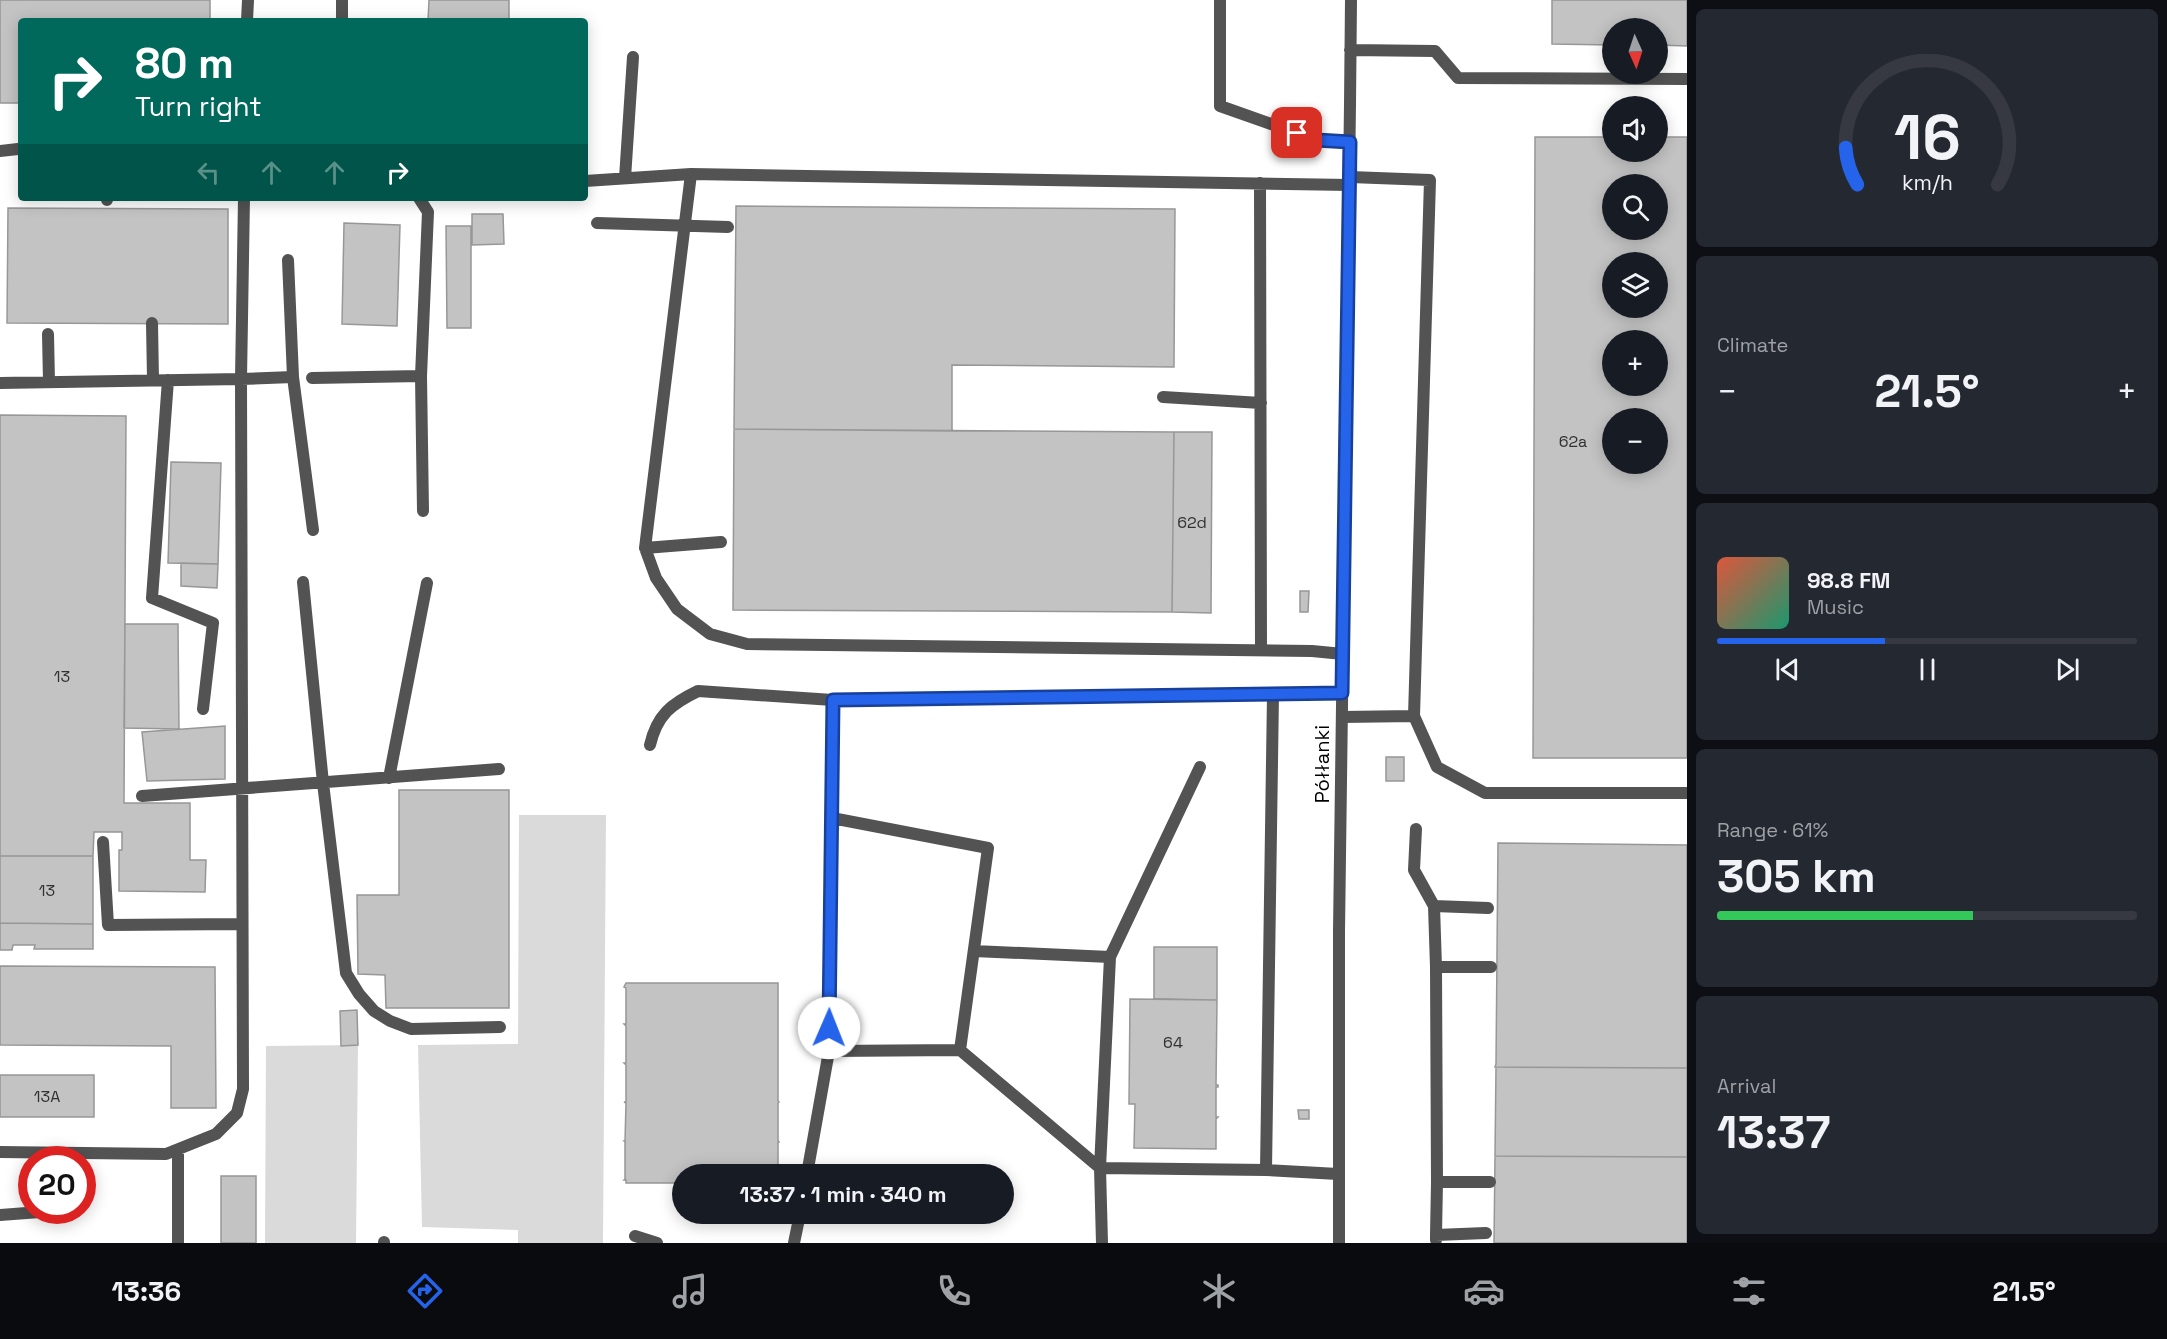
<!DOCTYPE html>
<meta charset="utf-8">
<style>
:root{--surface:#171b24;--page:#242831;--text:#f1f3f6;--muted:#9ea1a6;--line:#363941;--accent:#2563eb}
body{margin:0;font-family:"Space Grotesk",sans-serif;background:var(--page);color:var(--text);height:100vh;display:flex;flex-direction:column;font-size:22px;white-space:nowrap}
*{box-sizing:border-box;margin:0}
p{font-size:20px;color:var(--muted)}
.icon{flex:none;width:33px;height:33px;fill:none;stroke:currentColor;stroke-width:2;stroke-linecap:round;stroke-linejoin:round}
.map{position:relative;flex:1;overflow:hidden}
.panel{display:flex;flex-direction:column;gap:9px;padding:9px;background:#0d0f14;width:480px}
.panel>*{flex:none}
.guide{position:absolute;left:18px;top:18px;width:570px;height:183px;border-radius:6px;box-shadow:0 3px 15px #0003;background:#00695c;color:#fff;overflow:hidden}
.needle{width:39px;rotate:177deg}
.controls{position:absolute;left:1602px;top:18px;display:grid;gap:12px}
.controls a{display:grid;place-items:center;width:66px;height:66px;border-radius:50%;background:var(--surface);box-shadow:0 3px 15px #0003;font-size:30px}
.speed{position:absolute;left:18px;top:1146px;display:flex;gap:12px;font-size:30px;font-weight:700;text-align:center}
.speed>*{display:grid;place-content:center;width:78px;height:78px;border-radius:50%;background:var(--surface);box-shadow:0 3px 15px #0003;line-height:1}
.speed .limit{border:9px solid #d22;background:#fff;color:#111}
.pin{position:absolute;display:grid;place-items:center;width:51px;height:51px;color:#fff;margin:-26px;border-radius:12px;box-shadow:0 3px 9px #0006}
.me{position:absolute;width:66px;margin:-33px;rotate:1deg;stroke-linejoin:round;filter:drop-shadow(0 0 4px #0008)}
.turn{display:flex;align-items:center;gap:21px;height:126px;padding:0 18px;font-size:27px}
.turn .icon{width:78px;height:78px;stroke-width:2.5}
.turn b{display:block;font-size:42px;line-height:51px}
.lanes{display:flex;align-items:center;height:57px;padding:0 18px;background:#0003;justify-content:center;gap:30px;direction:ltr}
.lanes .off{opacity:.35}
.big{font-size:45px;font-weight:800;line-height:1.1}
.panel .card{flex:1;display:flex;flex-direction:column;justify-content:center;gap:9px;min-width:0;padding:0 21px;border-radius:9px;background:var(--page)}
.panel .dial{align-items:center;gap:0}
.dial svg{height:156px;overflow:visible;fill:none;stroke:var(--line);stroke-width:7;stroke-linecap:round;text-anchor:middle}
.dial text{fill:var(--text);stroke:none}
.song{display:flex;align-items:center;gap:18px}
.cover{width:72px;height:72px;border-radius:9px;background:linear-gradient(135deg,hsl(10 70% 55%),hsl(160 70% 35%))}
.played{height:6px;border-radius:3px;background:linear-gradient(90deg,var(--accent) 40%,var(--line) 40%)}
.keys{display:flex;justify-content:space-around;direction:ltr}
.heat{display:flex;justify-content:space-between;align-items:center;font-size:33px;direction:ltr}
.charge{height:9px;border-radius:4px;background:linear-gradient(90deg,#34c759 61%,var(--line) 0)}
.trip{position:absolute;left:672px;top:1164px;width:342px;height:60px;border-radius:30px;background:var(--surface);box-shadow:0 3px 15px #0003;font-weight:800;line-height:60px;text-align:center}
.dock{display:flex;height:96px;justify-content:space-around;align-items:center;background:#090b0e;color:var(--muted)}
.dock .icon{width:42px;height:42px}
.dock .current{color:var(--accent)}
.dock b{font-size:27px;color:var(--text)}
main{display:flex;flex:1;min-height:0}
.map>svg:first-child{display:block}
.green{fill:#dadada}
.building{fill:#c3c3c3;stroke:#979797;stroke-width:1.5;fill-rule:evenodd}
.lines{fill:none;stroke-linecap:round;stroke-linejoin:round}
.service{stroke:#535353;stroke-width:12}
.minor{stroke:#535353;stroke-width:12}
.route-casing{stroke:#184099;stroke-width:15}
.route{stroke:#2563eb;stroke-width:10}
.labels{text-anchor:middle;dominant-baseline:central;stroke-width:4.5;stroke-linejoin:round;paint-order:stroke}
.number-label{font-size:16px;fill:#313131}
.street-label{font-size:20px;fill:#000;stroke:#fff}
</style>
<main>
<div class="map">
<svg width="1687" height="1243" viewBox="0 0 1687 1243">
<rect width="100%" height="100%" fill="#fff"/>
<path class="green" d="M519,815H606L603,1243H518V1230L422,1227L418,1045L518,1044Z
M358,1045L356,1243H265L266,1046Z"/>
<path class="building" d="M0,0H210V21H21V103H0Z
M429,0H509V21H428Z
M1552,0H1687V46L1658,45V28H1612V45L1552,44Z
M1535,137H1612V152H1658V137H1687V758H1533ZM1612,184H1658V230H1612ZM1612,262H1658V308H1612ZM1612,340H1658V386H1612ZM1612,418H1658V464H1612Z
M736,206L1175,209L1174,367L952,365V431L734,429Z
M8,208L228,209V324L7,323Z
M472,214H503L504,244L472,245Z
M344,223L400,225L397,326L342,324Z
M446,226H471V328H447Z
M0,415L126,416L124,803H190V860H206L205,892L119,891V850H122V832H94L93,856H0Z
M734,429L1174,432L1172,612L733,610Z
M1174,432H1212L1211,613L1172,612Z
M171,462L221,463L218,564L168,563Z
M181,563L218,564L217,588L181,586Z
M1300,591H1309L1308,612H1300Z
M125,624H178L179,729L124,728Z
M225,726V779L147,781L142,732Z
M1386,757H1404V781H1386Z
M399,790H509V1008H386L385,975L358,974L357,895H399Z
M1498,843L1687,845V1068L1495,1067L1496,1064Z
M0,856H93V924L0,923Z
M0,923L93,924V949H34L35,945H13L12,950H0Z
M1154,947H1217V1000L1154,999Z
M0,966L215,967L216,1108H171V1046L0,1045Z
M626,983H778V1101L779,1102L778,1103V1140L779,1142H778V1174H682V1183H626V1180H624L625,1179V1142L624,1141H625L626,1103L624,1102H626V1065L624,1063H626V1026L624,1024H626V988L624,987Z
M1130,999L1217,1000L1216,1085H1218V1087H1216V1117H1218L1216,1119V1149L1134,1148L1135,1104H1129Z
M357,1010L358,1045L341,1046L340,1011Z
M1496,1067L1687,1068V1157L1495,1156Z
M0,1075H94V1117H0Z
M1298,1110H1309V1119H1299Z
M1495,1156L1687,1157V1243H1494Z
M221,1176H256V1243H221Z"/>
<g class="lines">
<path class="service" d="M1220,0V106L1316,140L1350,142
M247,21L248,0
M342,21V0
M1350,50L1435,51L1458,78L1687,79
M1350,104L1351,0
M0,151L18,149
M625,178L633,57
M585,181L691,174
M1260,183L1261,650
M107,198V200
M244,198L241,379L293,377L288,260
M419,198L428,212L421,376L423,511
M597,223L728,227
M152,323L153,380
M48,334L49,382
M293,377L313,530
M312,378L421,376
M168,380L152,598L213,623L203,709
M0,383L241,379L243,1089L237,1113L216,1134L166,1154L0,1152
M1163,397L1261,403
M645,548L721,542
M303,582L323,783L346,973L359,994L374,1011L390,1021L411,1029L500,1027
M1343,654L1312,651L747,644L710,634L677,609L656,578L645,548L691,174L1350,185
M1414,716L1437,767L1485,793H1687
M1342,717L1414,716L1430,180L1350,177
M650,745C657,715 671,704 698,691L833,700
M389,778L427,583
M142,796L499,769
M832,818L988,848L960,1050
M1416,829L1414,870L1434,906
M103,842L108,925L241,924
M974,951L1110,957L1200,767
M1436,967L1434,906L1488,908
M829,1051L833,700L1343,693
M1266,1170L1273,694
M807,1174L829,1051L960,1050L1100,1168L1110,957
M1437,1182L1436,967H1491
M0,1215L40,1212V1210
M1436,1235L1437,1182H1490
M635,1236L657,1243
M1436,1240V1235L1486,1233
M384,1242V1243
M178,1243V1150
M794,1243L800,1214
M1102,1243L1100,1168L1266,1170L1338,1174"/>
<path class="minor" d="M1339,1243V931L1350,104"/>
</g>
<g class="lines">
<g class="route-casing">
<path id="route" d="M829,1028L833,700L1342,693L1350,142L1316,140L1297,133"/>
</g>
<use href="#route" class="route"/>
</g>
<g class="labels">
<g class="number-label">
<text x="1573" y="441">62a</text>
<text x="1192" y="522">62d</text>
<text x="62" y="676">13</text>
<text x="47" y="890">13</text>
<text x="1173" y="1042">64</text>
<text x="47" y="1096">13A</text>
</g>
<g class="street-label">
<text transform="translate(1322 764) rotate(-90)">Półłanki</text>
</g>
</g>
</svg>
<div class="controls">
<a><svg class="needle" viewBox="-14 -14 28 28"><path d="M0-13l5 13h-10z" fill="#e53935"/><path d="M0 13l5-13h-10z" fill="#9ea1a6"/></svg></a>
<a><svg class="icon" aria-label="sound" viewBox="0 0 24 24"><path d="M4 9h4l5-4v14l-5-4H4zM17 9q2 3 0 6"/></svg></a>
<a><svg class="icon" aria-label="search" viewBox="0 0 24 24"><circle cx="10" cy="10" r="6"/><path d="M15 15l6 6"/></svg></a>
<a><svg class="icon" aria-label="layers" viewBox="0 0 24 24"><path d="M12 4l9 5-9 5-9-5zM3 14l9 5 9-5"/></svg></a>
<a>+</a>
<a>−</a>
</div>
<div class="speed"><div class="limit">20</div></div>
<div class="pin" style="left:1297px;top:133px;background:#d93025"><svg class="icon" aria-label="arrive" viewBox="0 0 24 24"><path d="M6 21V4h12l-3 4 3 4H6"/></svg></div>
<svg class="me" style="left:829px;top:1028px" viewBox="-20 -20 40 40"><circle r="19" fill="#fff"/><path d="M0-13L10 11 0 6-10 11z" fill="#2563eb"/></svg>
<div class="trip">13:37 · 1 min · 340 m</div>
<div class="guide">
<div class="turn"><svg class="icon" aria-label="right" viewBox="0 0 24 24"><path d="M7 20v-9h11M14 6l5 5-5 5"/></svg><div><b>80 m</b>Turn right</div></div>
<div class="lanes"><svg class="icon off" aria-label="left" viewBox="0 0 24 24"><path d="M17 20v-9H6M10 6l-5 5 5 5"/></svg><svg class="icon off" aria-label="ahead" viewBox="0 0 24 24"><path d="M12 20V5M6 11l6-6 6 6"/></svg><svg class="icon off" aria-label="ahead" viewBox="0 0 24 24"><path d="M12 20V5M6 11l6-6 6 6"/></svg><svg class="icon" aria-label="right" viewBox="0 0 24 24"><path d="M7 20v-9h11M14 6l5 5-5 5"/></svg></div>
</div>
</div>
<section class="panel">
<div class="card dial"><svg viewBox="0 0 100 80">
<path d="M14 69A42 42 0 1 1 86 69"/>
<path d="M14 69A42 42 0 0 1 8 50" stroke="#2563eb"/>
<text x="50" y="56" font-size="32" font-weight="700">16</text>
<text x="50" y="72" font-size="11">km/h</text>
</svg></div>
<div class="card"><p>Climate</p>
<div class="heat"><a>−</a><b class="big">21.5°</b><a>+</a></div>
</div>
<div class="card">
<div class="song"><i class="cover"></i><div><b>98.8 FM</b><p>Music</p></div></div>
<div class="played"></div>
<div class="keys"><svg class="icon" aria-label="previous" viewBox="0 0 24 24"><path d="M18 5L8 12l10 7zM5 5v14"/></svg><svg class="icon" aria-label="pause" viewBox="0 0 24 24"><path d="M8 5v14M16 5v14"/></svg><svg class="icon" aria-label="next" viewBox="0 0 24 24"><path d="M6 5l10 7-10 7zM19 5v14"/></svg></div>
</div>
<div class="card"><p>Range · 61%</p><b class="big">305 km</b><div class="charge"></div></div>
<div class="card"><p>Arrival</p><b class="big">13:37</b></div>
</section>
</main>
<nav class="dock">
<b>13:36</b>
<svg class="icon current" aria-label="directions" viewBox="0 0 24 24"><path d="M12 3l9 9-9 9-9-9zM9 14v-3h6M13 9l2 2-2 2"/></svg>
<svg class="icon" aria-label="music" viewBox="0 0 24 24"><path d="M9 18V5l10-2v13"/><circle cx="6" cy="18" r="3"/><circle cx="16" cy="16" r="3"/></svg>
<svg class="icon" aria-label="phone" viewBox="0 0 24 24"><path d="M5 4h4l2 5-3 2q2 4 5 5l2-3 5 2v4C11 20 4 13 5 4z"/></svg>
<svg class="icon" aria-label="climate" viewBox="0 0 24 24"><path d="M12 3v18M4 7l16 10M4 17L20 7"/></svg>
<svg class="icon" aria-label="car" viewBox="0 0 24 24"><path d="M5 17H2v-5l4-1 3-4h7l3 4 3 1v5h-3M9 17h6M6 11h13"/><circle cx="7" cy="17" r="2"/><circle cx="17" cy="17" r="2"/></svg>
<svg class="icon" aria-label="filters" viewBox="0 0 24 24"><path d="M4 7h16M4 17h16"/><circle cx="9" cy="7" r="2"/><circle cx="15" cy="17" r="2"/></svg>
<b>21.5°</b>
</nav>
